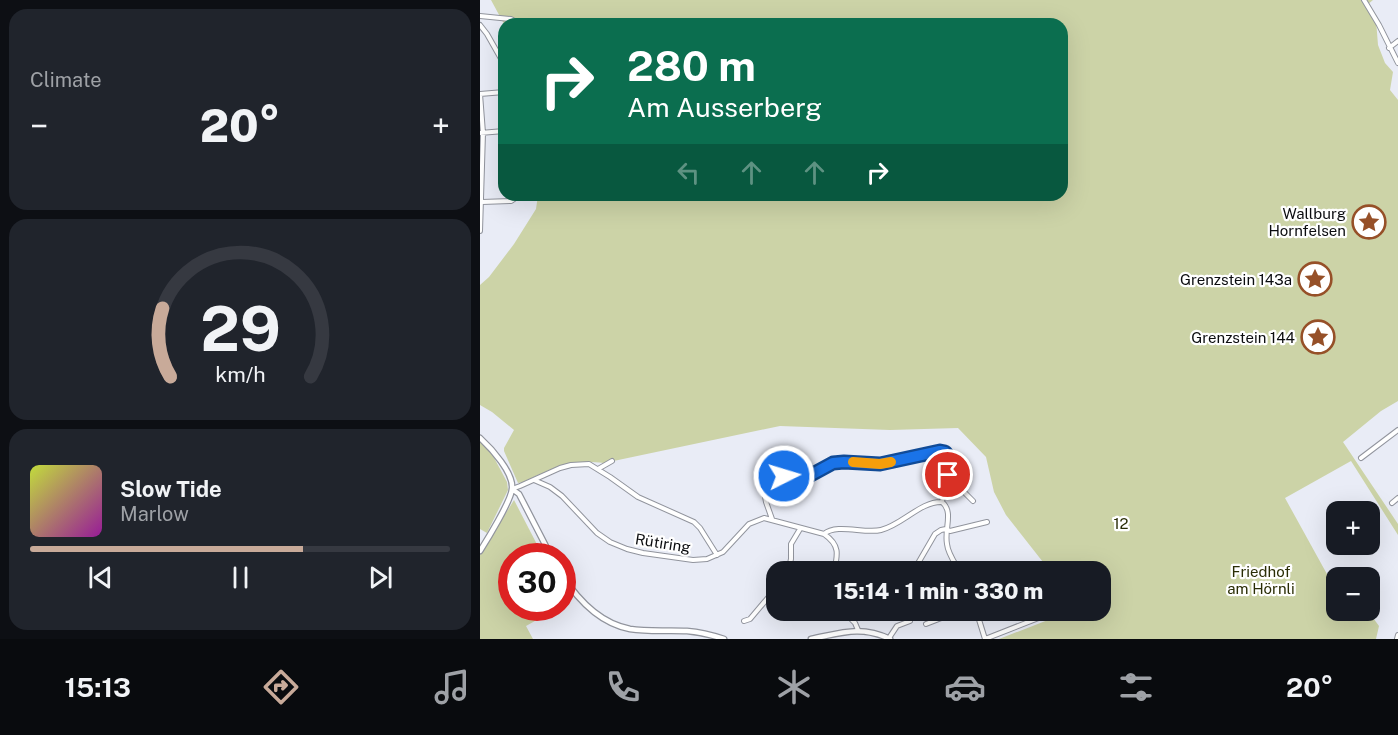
<!DOCTYPE html>
<meta charset="utf-8">
<style>
:root{--surface:#171b24;--page:#20242c;--text:#f1f3f6;--muted:#9ea1a6;--line:#363941;--accent:#c8aa99}
body{margin:0;font-family:"Public Sans",sans-serif;background:var(--page);color:var(--text);height:100vh;display:flex;flex-direction:column;font-size:22px;white-space:nowrap}
*{box-sizing:border-box;margin:0}
p{font-size:20px;color:var(--muted)}
.icon{flex:none;width:33px;height:33px;fill:none;stroke:currentColor;stroke-width:2;stroke-linecap:round;stroke-linejoin:round}
.map{position:relative;flex:1;overflow:hidden}
.side{display:flex;flex-direction:column;gap:9px;padding:9px;background:#0d0f14;width:480px}
.side>*{flex:none}
.guide{position:absolute;left:18px;top:18px;width:570px;height:183px;border-radius:18px;box-shadow:0 6px 24px #0002;background:#0b6e4f;color:#fff;overflow:hidden}
.fabs{position:absolute;left:846px;top:501px;display:grid;gap:12px}
.fabs a{display:grid;place-items:center;width:54px;height:54px;border-radius:12px;background:var(--surface);box-shadow:0 6px 24px #0002;font-size:30px}
.speed{position:absolute;left:18px;top:543px;display:flex;gap:12px;font-size:30px;font-weight:700;text-align:center}
.speed>*{display:grid;place-content:center;width:78px;height:78px;border-radius:50%;background:var(--surface);box-shadow:0 6px 24px #0002;line-height:1}
.speed .limit{border:9px solid #d22;background:#fff;color:#111}
.pin{position:absolute;display:grid;place-items:center;width:51px;height:51px;color:#fff;margin:-26px;border:3px solid #fff;border-radius:50%;box-shadow:0 2px 6px #0007}
.me{position:absolute;width:66px;margin:-33px;rotate:85deg;stroke-linejoin:round;filter:drop-shadow(0 0 4px #0008)}
.turn{display:flex;align-items:center;gap:21px;height:126px;padding:0 30px;font-size:27px}
.turn .icon{width:78px;height:78px;stroke-width:2.5}
.turn b{display:block;font-size:42px;line-height:51px}
.lanes{display:flex;align-items:center;height:57px;padding:0 30px;background:#0003;justify-content:center;gap:30px;direction:ltr}
.lanes .off{opacity:.35}
.big{font-size:45px;font-weight:800;line-height:1.1}
.side .widget{flex:1;display:flex;flex-direction:column;justify-content:center;gap:9px;min-width:0;padding:0 21px;border-radius:18px;background:var(--page)}
.side .dial{align-items:center;gap:0}
.dial svg{height:156px;overflow:visible;fill:none;stroke:var(--line);stroke-width:7;stroke-linecap:round;text-anchor:middle}
.dial text{fill:var(--text);stroke:none}
.song{display:flex;align-items:center;gap:18px}
.cover{width:72px;height:72px;border-radius:9px;background:linear-gradient(135deg,hsl(70 70% 55%),hsl(300 70% 35%))}
.played{height:6px;border-radius:3px;background:linear-gradient(90deg,var(--accent) 65%,var(--line) 65%)}
.keys{display:flex;justify-content:space-around;direction:ltr}
.heat{display:flex;justify-content:space-between;align-items:center;font-size:33px;direction:ltr}
.trip{position:absolute;left:286px;top:561px;width:345px;height:60px;border-radius:18px;background:var(--surface);box-shadow:0 6px 24px #0002;font-weight:800;line-height:60px;text-align:center}
.tabs{display:flex;height:96px;justify-content:space-around;align-items:center;background:#090b0e;color:var(--muted)}
.tabs .icon{width:42px;height:42px}
.tabs .active{color:var(--accent)}
.tabs b{font-size:27px;color:var(--text)}
main{display:flex;flex:1;min-height:0}
.map>svg:first-child{display:block}
.green{fill:#ccd3a7}
.lines{fill:none;stroke-linecap:round;stroke-linejoin:round}
.minor-casing{stroke:#91949d;stroke-width:6}
.tertiary-casing{stroke:#91949d;stroke-width:7}
.minor{stroke:#fff;stroke-width:4}
.tertiary{stroke:#fff;stroke-width:4.5}
.route-casing{stroke:#114b97;stroke-width:15}
.route{stroke:#1a73e8;stroke-width:10}
.slow{stroke:#f59e0b;stroke-width:10}
.labels{text-anchor:middle;dominant-baseline:central;stroke-width:4.5;stroke-linejoin:round;paint-order:stroke}
.poi-label{font-size:15px;fill:#0b0c0f;stroke:#fff;text-anchor:end}
.park-label{font-size:15px;fill:#2a2d05;stroke:#fff}
.street-label{font-size:15px;fill:#0b0c0f;stroke:#fff}
</style>
<main>
<section class="side">
<div class="widget"><p>Climate</p>
<div class="heat"><a>−</a><b class="big">20°</b><a>+</a></div>
</div>
<div class="widget dial"><svg viewBox="0 0 100 80">
<path d="M14 69A42 42 0 1 1 86 69"/>
<path d="M14 69A42 42 0 0 1 10 34" stroke="#c8aa99"/>
<text x="50" y="56" font-size="32" font-weight="700">29</text>
<text x="50" y="72" font-size="11">km/h</text>
</svg></div>
<div class="widget">
<div class="song"><i class="cover"></i><div><b>Slow Tide</b><p>Marlow</p></div></div>
<div class="played"></div>
<div class="keys"><svg class="icon" aria-label="previous" viewBox="0 0 24 24"><path d="M18 5L8 12l10 7zM5 5v14"/></svg><svg class="icon" aria-label="pause" viewBox="0 0 24 24"><path d="M8 5v14M16 5v14"/></svg><svg class="icon" aria-label="next" viewBox="0 0 24 24"><path d="M6 5l10 7-10 7zM19 5v14"/></svg></div>
</div>
</section>
<div class="map">
<svg width="918" height="639" viewBox="0 0 918 639">
<rect width="100%" height="100%" fill="#e9ecf6"/>
<path class="green" d="M11,0H893L887,5L896,20L898,45L905,63L913,72L910,90L918,100V401L901,411L863,442L918,524V535L871,461L805,498L853,585L856,584V610L888,611L899,626L896,639H519L591,611L621,610V572L570,571L526,515L514,492L506,457L478,428L410,430L300,426L124,463C88,459 76,467 43,482L38,483L24,451V448L34,430L12,412L0,405V285L9,277L34,244L56,209L58,195H582V24H24Z
M0,442L11,452L27,482L28,490L7,533L0,529Z
M34,500L63,556H32V608H78L46,626L53,639H0V555Z"/>
<g class="lines">
<g class="minor-casing">
<path id="minor" d="M884,0L899,25L918,63
M0,16L31,19L40,24
M0,25L7,34L24,64
M909,48L918,41
M0,94L3,133L0,231
M0,94L24,92
M0,133L24,131
M2,202L31,201L34,199
M881,458L918,430
M118,469L132,461
M54,480L70,487L82,496L117,533L130,542L147,549L163,553L213,560L227,559L243,552L269,524L284,518L344,534C360,545 358,554 354,572
M465,488L479,487L493,501
M32,489L40,486L80,468L91,465L109,464L130,477L158,497L214,522L220,528L237,555
M462,502C474,512 464,529 467,544C468,554 475,563 480,572
M912,503L918,498
M292,519L286,502L281,476L290,475L318,477L329,476L353,463L364,462L400,464L456,451L465,452L470,458L462,502
M344,534C357,523 384,534 401,530C422,525 441,501 462,502
M308,572L311,559V544L320,529
M429,572L437,565L455,534L461,530L466,529L470,531L507,522
M548,572L558,570L566,572
M362,610L375,623L378,630
M496,610L505,639
M264,621L270,619L297,587
M446,624L482,610
M409,638L417,626L430,621
M505,639L579,610
M917,639L918,635"/>
</g>
<g class="tertiary-casing">
<path id="tertiary" d="M0,438C11,448 34,473 32,489C31,501 7,540 0,551
M32,489L39,494L71,556
M82,575C98,600 119,623 150,629C169,632 188,630 207,631C219,632 232,635 244,639
M331,639C361,633 381,625 410,639"/>
</g>
<use href="#minor" class="minor"/>
<use href="#tertiary" class="tertiary"/>
</g>
<g class="lines">
<g class="route-casing">
<path id="route" d="M304,476L318,477L329,476L353,463L364,462L400,464L460,451L465,452L470,458L468,475"/>
</g>
<use href="#route" class="route"/>
<path class="slow" d="M373,462L400,464L411,462"/>
</g>
<defs>
<g id="sight-ring" transform="scale(1.725)"><circle r="9.5" fill="#fff" stroke="#965028" stroke-width="1.5"/><path d="M0-6L1.8-2.2L6-1.7L2.9 1.2L3.7 5.4L0 3.3L-3.7 5.4L-2.9 1.2L-6-1.7L-1.8-2.2Z" fill="#965028"/></g>
</defs>
<g fill-rule="evenodd">
<use href="#sight-ring" x="889" y="222"/>
<use href="#sight-ring" x="835" y="279"/>
<use href="#sight-ring" x="838" y="337"/>
</g>
<g class="labels">
<g class="poi-label">
<text x="866" y="213">Wallburg<tspan x="866" dy="17">Hornfelsen</tspan></text>
<text x="812" y="279">Grenzstein 143a</text>
<text x="815" y="337">Grenzstein 144</text>
</g>
<g class="park-label">
<text x="641" y="523">12</text>
<text x="781" y="571">Friedhof<tspan x="781" dy="17">am Hörnli</tspan></text>
</g>
<g class="street-label">
<text transform="translate(183 543) rotate(9)">Rütiring</text>
</g>
</g>
</svg>
<div class="fabs">
<a>+</a>
<a>−</a>
</div>
<div class="speed"><div class="limit">30</div></div>
<div class="pin" style="left:468px;top:475px;background:#d93025"><svg class="icon" aria-label="arrive" viewBox="0 0 24 24"><path d="M6 21V4h12l-3 4 3 4H6"/></svg></div>
<svg class="me" style="left:304px;top:476px" viewBox="-20 -20 40 40"><circle r="17" fill="#1a73e8" stroke="#fff" stroke-width="3"/><path d="M0-11L8 9 0 5-8 9z" fill="#fff"/></svg>
<div class="trip">15:14 · 1 min · 330 m</div>
<div class="guide">
<div class="turn"><svg class="icon" aria-label="right" viewBox="0 0 24 24"><path d="M7 20v-9h11M14 6l5 5-5 5"/></svg><div><b>280 m</b>Am Ausserberg</div></div>
<div class="lanes"><svg class="icon off" aria-label="left" viewBox="0 0 24 24"><path d="M17 20v-9H6M10 6l-5 5 5 5"/></svg><svg class="icon off" aria-label="ahead" viewBox="0 0 24 24"><path d="M12 20V5M6 11l6-6 6 6"/></svg><svg class="icon off" aria-label="ahead" viewBox="0 0 24 24"><path d="M12 20V5M6 11l6-6 6 6"/></svg><svg class="icon" aria-label="right" viewBox="0 0 24 24"><path d="M7 20v-9h11M14 6l5 5-5 5"/></svg></div>
</div>
</div>
</main>
<nav class="tabs">
<b>15:13</b>
<svg class="icon active" aria-label="directions" viewBox="0 0 24 24"><path d="M12 3l9 9-9 9-9-9zM9 14v-3h6M13 9l2 2-2 2"/></svg>
<svg class="icon" aria-label="music" viewBox="0 0 24 24"><path d="M9 18V5l10-2v13"/><circle cx="6" cy="18" r="3"/><circle cx="16" cy="16" r="3"/></svg>
<svg class="icon" aria-label="phone" viewBox="0 0 24 24"><path d="M5 4h4l2 5-3 2q2 4 5 5l2-3 5 2v4C11 20 4 13 5 4z"/></svg>
<svg class="icon" aria-label="climate" viewBox="0 0 24 24"><path d="M12 3v18M4 7l16 10M4 17L20 7"/></svg>
<svg class="icon" aria-label="car" viewBox="0 0 24 24"><path d="M5 17H2v-5l4-1 3-4h7l3 4 3 1v5h-3M9 17h6M6 11h13"/><circle cx="7" cy="17" r="2"/><circle cx="17" cy="17" r="2"/></svg>
<svg class="icon" aria-label="filters" viewBox="0 0 24 24"><path d="M4 7h16M4 17h16"/><circle cx="9" cy="7" r="2"/><circle cx="15" cy="17" r="2"/></svg>
<b>20°</b>
</nav>
